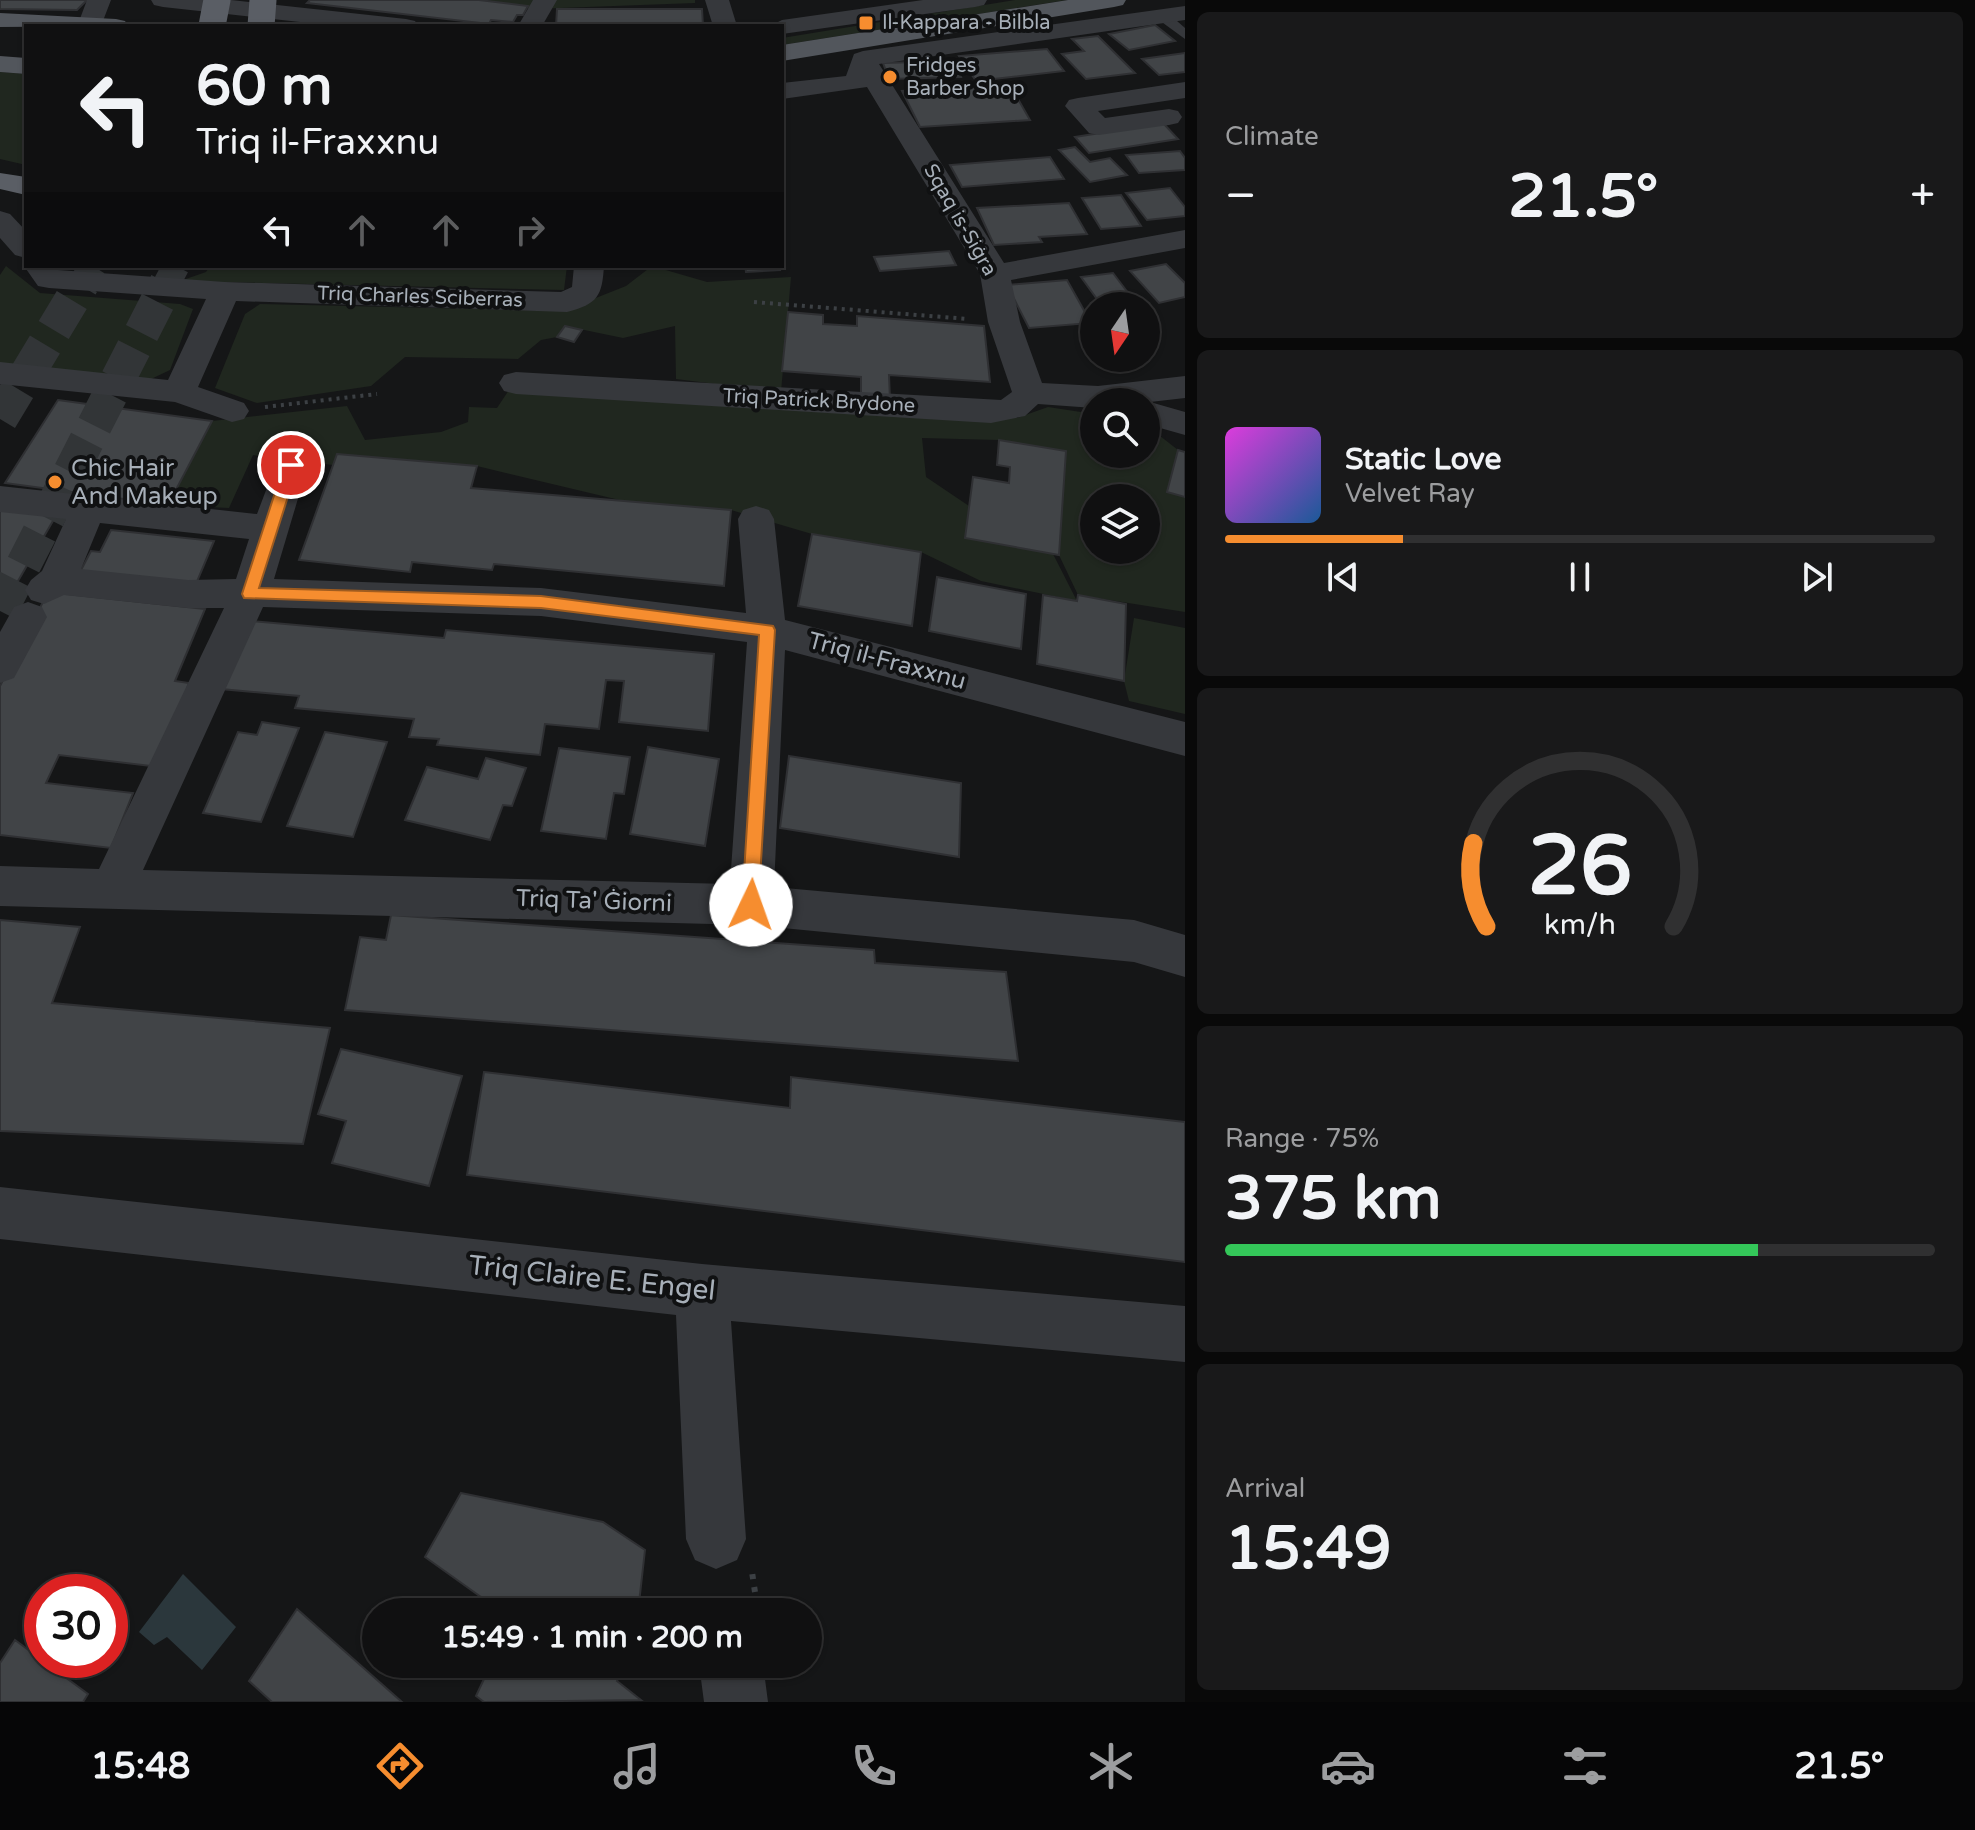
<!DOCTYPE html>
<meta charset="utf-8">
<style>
:root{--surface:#101011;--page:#19191a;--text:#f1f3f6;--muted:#9c9d9f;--line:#303031;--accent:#f68d2f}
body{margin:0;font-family:"Varela Round",sans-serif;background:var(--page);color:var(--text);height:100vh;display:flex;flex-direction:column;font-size:30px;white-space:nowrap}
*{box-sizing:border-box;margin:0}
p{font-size:26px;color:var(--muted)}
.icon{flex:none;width:44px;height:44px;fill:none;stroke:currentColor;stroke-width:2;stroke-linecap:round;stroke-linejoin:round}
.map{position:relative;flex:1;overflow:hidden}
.side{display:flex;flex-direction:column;gap:12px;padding:12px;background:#090909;width:790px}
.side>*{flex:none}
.top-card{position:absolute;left:24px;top:24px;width:760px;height:244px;border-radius:0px;box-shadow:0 2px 6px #0004,0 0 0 2px var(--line);background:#101011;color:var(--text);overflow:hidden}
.needle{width:52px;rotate:193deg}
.buttons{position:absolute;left:1080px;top:292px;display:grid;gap:16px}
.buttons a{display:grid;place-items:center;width:80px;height:80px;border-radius:50%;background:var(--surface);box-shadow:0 2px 6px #0004,0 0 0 2px var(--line);font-size:40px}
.speed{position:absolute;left:24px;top:1574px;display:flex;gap:16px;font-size:40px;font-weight:700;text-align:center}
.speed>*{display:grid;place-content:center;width:104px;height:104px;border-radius:50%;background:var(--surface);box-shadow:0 2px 6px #0004,0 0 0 2px var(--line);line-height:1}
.speed .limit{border:12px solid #d22;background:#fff;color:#111}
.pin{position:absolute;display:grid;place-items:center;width:68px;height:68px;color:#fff;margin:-34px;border:4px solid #fff;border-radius:50%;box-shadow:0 2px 8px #0007}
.me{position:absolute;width:88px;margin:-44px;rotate:3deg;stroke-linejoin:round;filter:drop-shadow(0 0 6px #0008)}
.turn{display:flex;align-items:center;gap:28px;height:168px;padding:0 40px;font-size:36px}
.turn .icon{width:104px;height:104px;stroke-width:2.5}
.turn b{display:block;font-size:56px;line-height:68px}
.lanes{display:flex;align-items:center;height:76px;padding:0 40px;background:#0003;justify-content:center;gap:40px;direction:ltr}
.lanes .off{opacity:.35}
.big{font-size:60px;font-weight:700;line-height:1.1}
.side .widget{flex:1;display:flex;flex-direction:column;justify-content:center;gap:12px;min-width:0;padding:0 28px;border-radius:12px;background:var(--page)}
.side .dial{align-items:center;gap:0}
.dial svg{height:208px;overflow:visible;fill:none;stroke:var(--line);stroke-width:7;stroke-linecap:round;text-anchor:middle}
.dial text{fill:var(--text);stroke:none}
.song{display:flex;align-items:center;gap:24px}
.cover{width:96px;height:96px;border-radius:12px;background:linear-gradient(135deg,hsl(300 70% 55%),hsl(210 70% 35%))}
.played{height:8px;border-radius:4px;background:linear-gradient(90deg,var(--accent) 25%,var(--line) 25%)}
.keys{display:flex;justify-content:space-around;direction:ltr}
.heat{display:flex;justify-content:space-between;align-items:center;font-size:44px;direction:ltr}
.charge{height:12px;border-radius:6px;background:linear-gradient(90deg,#34c759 75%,var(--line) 0)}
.trip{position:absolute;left:362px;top:1598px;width:460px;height:80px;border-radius:40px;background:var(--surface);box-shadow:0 2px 6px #0004,0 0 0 2px var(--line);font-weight:700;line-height:80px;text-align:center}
.menu{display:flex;height:128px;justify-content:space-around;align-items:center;background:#060607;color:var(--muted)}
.menu .icon{width:56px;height:56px}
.menu .current{color:var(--accent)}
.menu b{font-size:36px;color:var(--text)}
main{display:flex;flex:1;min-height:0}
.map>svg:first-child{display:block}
.green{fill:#20271f;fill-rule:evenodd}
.water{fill:#2b373c}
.building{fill:#414447;stroke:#2f3033;stroke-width:2}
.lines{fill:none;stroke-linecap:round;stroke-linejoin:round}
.trunk-tunnel-far1{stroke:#323537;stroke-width:27;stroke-dasharray:27 14;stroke-linecap:butt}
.trunk-tunnel{stroke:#323537;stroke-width:35;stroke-dasharray:35 17;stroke-linecap:butt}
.path-far1{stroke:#3c4044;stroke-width:4;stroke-dasharray:3 5;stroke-linecap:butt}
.path{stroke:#3c4044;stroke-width:6;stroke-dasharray:5 8;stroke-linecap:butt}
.service{fill:#36383c;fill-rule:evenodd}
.minor{fill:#36383c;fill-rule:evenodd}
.primary{fill:#52565c;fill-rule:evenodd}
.trunk{fill:#5a5e65;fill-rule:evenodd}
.trunk-bridge{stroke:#5a5e65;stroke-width:27}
.route{fill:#f68d2f;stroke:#a05c1f;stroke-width:2}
.poi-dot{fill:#f68d2f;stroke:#101112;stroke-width:3}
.labels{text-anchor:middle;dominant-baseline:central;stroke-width:8;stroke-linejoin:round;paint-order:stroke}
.far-poi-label{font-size:20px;fill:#a7afb8;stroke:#101112;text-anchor:start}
.far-street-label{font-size:20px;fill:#a7afb8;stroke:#101112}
.poi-label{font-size:24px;fill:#a7afb8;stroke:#101112;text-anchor:start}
.street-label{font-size:24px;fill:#a7afb8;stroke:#101112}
.near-street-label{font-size:28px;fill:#a7afb8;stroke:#101112}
</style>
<main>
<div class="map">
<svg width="1185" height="1702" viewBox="0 0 1185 1702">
<rect width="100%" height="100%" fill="#151617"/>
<path class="green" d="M463,0H695V3L533,9Z
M1015,0H1067L782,45V38Z
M0,72L26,74V165L0,159Z
M6,266L40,293L180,304L193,309L170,370L149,380L0,364V275Z
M210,266H567L564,290L180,281L206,272Z
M652,266L707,282L791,277L781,392L676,379L675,326L623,338L565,326L557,337L541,340L518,359L405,357L371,386L257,403L215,388L245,314L260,304L563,311L626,286Z
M509,390L1017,418L1048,407L1094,414V454H1146V425L1178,450L1167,491L1185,497V612L1078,595L1059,555L1066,451L999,440L922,438L926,477L969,506L965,538L1053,554L1077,601L981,581L921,552L812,534L731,510L632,503L477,466L338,454L333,465L253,455L229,508L168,505L212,421L347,406L365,440L441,432L468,422L469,407L497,408ZM1094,498H1146V550H1094Z
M1134,618L1185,628V714L1129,701L1124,681Z"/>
<path class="water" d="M183,1574L236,1627L202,1670L167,1637L154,1645L139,1632Z"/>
<path class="building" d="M0,0H87L77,10L0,9Z
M310,0H479L528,6L523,15H517L513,22L491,20L489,24L307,3Z
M557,9H702L703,26H556Z
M1155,25L1175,41L1129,50L1109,34Z
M1098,36L1135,73L1086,79L1062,54L1084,51L1072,39Z
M1047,49L1064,71L976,81L959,56Z
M1185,53V72L1159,75L1142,59Z
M954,61L961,77L889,79L883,63Z
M1010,85L1030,120L920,127L902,91Z
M1163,123L1178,139L1089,153L1075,137Z
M1075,147L1090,162L1110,158L1127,175L1090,182L1059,150Z
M1180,151L1185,158V170L1139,173L1126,155Z
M1050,157L1064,179L962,187L950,165Z
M1170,188L1185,207V216L1147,220L1126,193Z
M1121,195L1141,226L1101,229L1082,198Z
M1069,203L1087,234L1039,237L1042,242L994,245L977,208Z
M949,251L956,265L880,271L874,257Z
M1166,264L1185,283V297L1159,303L1130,271Z
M745,266H779L780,270L746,272Z
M1113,273L1138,306H1102L1081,277Z
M1067,280L1091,323L1029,328L1007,285Z
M788,312L823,315V324L857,326V316L984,326L990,382L889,375L890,400L861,398V377L782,371Z
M565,326L582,330L574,342L557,337Z
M58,400L212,421L168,505L5,483Z
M999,440L1066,451L1059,555L965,538L973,477L1009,483L1010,467L997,465Z
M1178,450L1185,452V497L1167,492Z
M337,454L477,466L471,488L731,510L724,586L494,564L492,570L412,562L410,572L299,560Z
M0,507L57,514L4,605H0Z
M111,530L214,541L196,584L80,572L91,551L100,552Z
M812,534L921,552L912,626L798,606Z
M937,577L1026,594L1021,649L929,631Z
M48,592L205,609L175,681L189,683L159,767L59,755L46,783L133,793L111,848L0,835V686Z
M1043,595L1077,601L1078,595L1126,604L1124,681L1037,664Z
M241,620L444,638L446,630L714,654L708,731L619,722L624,681L606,680L599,729L545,724L540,755L437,745L439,739L409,737L414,719L295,708L299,696L221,689Z
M262,722L299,728L261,822L203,813L238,732L257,735Z
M325,732L387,742L353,837L287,826Z
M648,747L719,759L705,846L630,834Z
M559,748L630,757L624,794L614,793L606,839L541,831Z
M789,756L961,783L959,857L780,828Z
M486,758L526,768L512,806L503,805L490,840L405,820L427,767L478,779Z
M391,915L874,950L875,963L1006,972L1018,1061L345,1010L360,937L386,940Z
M0,920L80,927L52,1003L330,1028L303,1144L0,1131Z
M341,1049L462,1076L429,1186L332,1163L346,1121L318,1114Z
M484,1072L790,1108L791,1077L1185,1122V1262L467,1175Z
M461,1493L603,1522L645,1550L638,1612H502L425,1557Z
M297,1609L402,1702H272L249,1681Z
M15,1640L88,1694L83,1702H0V1663Z
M491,1664H625L617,1681L641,1700L484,1702L476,1696Z"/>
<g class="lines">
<path class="trunk-tunnel-far1" d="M81,285L93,266
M166,285L176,266"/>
<path class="trunk-tunnel" d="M0,419L82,283
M0,611L167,283"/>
<path class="path-far1" d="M754,302L968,319
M265,407L377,394"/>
<path class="path" d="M690,1612L689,1609L756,1599L752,1572"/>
<path class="service" d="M1159,14H1169L1185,28V39L1159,20Z"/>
<path class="minor" d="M87,0H111L101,26L78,24Z
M151,0H231L406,19L415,21L418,26H337L163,7L154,5Z
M533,0H557L542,26H518Z
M705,0H729L737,26H713Z
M923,0H987L984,5L975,7L782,34V26H770L782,20Z
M1185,6V20L879,64L1004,263L1185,230V248L1011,280L1020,322L1042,383L1098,386L1185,376V398L1150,402L1185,412V435L1146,424V402H1094V408L1038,404L1025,416L991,423L516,394L504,391L499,383L504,375L516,372L1001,400L1012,392L988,322L980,274L867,87L782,99V83L846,76L854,54L863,51Z
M1185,82V98L1098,111L1105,118L1169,109L1178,111L1182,117L1178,123L1169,125L1099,135L1089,133L1065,106L1069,100L1078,98Z
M0,211L10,214L26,231V258L15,255L0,238Z
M26,263V266H55L58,270L225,282L561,292L572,287L574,266H604C602,296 598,304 567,312L236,301L198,387L244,403L249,411L244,419L232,422L175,402L0,384V362L168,380L206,299L49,288L38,286L24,266Z
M291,453L303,456L308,465L274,579L541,588L746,613L738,519L743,510L756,506L769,510L774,519L785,620L1185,722V756L785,650L774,887L1134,920L1185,935V977L1134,962L751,925L0,906V866L99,869L224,608H188L64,595L44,604L31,600L25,590L31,580L42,571L66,519L0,512V486L257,514L279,456ZM100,523L249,539L236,579L188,580L81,569ZM263,607L541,616L747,642L730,884L143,870Z
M28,602L42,607L47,617L14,678L0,683V632L14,607Z
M0,1187L702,1264L1185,1306V1362L731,1321L746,1539L737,1560L716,1569L695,1560L686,1539L676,1315L0,1239Z
M699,1664H763L768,1702H704Z"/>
<path class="primary" d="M1068,0H1126L1123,5L1114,7L782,61V45Z
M0,13L116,19L125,21L128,26L0,27Z
M0,56L26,58V74L0,72Z"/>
<path class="trunk" d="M0,173L26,177V195L0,189Z"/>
<path class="trunk-bridge" d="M212,26L217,0
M261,26L263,0"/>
</g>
<path class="route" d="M291,460L298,465L259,588L541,596L773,626L775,630L758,911L751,914L744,911L742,905L759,635L541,608L244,598L242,594L284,465Z"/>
<g class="poi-dot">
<rect x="858" y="15" width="16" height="16" rx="4"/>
<circle cx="890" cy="77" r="8"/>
<circle cx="55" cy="482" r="8"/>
</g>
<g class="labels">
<g class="far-poi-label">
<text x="882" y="23">Il-Kappara - Bilbla</text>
<text x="906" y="66">Fridges<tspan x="906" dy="23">Barber Shop</tspan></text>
</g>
<g class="far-street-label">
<text transform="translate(960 220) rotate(60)">Sqaq is-Siġra</text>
<text transform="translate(420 297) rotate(2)">Triq Charles Sciberras</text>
<text transform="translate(819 401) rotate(3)">Triq Patrick Brydone</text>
</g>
<g class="poi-label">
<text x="71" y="468">Chic Hair<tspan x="71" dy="28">And Makeup</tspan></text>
</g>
<g class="street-label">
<text transform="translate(887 661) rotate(15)">Triq il-Fraxxnu</text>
<text transform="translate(594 901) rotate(2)">Triq Ta' Ġiorni</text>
</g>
<g class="near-street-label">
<text transform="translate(592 1278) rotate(6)">Triq Claire E. Engel</text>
</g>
</g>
</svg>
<div class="buttons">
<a><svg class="needle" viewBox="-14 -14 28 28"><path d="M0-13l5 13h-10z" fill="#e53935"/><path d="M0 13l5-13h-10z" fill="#9c9d9f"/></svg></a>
<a><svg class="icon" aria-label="search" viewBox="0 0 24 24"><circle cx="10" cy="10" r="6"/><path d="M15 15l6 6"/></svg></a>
<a><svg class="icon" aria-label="layers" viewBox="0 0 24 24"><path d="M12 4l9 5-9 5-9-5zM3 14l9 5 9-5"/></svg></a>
</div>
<div class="speed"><div class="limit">30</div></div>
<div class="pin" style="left:291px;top:465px;background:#d93025"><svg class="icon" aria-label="arrive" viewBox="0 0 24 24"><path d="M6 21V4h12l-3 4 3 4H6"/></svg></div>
<svg class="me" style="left:751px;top:905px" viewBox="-20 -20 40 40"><circle r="19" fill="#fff"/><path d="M0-13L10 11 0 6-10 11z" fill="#f68d2f"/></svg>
<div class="trip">15:49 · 1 min · 200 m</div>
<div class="top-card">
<div class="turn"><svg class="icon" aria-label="left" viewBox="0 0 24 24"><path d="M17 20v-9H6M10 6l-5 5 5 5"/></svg><div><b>60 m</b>Triq il-Fraxxnu</div></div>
<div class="lanes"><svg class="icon" aria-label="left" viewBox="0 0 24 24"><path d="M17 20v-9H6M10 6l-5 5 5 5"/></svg><svg class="icon off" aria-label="ahead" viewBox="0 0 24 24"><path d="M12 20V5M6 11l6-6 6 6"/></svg><svg class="icon off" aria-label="ahead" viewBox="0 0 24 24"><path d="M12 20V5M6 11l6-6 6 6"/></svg><svg class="icon off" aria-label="right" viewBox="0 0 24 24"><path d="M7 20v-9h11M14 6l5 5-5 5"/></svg></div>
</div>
</div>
<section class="side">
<div class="widget"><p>Climate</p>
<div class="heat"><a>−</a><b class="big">21.5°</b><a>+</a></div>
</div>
<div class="widget">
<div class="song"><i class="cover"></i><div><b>Static Love</b><p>Velvet Ray</p></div></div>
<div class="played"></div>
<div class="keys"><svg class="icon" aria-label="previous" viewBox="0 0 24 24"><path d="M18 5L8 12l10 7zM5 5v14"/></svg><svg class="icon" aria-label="pause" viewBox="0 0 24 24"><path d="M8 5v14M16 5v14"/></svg><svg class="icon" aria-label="next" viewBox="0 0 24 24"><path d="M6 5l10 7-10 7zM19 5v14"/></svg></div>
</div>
<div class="widget dial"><svg viewBox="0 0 100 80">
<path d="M14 69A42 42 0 1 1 86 69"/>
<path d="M14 69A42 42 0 0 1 9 37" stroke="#f68d2f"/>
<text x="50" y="56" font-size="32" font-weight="700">26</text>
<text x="50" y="72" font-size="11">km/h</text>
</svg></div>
<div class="widget"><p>Range · 75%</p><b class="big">375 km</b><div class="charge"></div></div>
<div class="widget"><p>Arrival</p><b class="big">15:49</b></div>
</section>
</main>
<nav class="menu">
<b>15:48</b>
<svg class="icon current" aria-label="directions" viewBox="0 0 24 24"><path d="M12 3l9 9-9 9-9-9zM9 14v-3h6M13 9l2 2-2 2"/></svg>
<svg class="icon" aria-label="music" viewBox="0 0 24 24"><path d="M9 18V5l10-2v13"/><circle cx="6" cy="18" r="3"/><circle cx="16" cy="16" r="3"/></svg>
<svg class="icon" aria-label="phone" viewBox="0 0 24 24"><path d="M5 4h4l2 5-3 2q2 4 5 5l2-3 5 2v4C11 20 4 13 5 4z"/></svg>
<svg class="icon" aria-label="climate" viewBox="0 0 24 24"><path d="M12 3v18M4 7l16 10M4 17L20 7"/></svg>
<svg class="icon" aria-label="car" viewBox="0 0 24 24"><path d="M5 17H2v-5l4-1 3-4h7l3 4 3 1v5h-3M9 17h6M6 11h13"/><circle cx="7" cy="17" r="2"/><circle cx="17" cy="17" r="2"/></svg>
<svg class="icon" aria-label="filters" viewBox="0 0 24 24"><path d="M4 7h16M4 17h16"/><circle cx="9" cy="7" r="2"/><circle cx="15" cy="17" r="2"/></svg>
<b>21.5°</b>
</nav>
